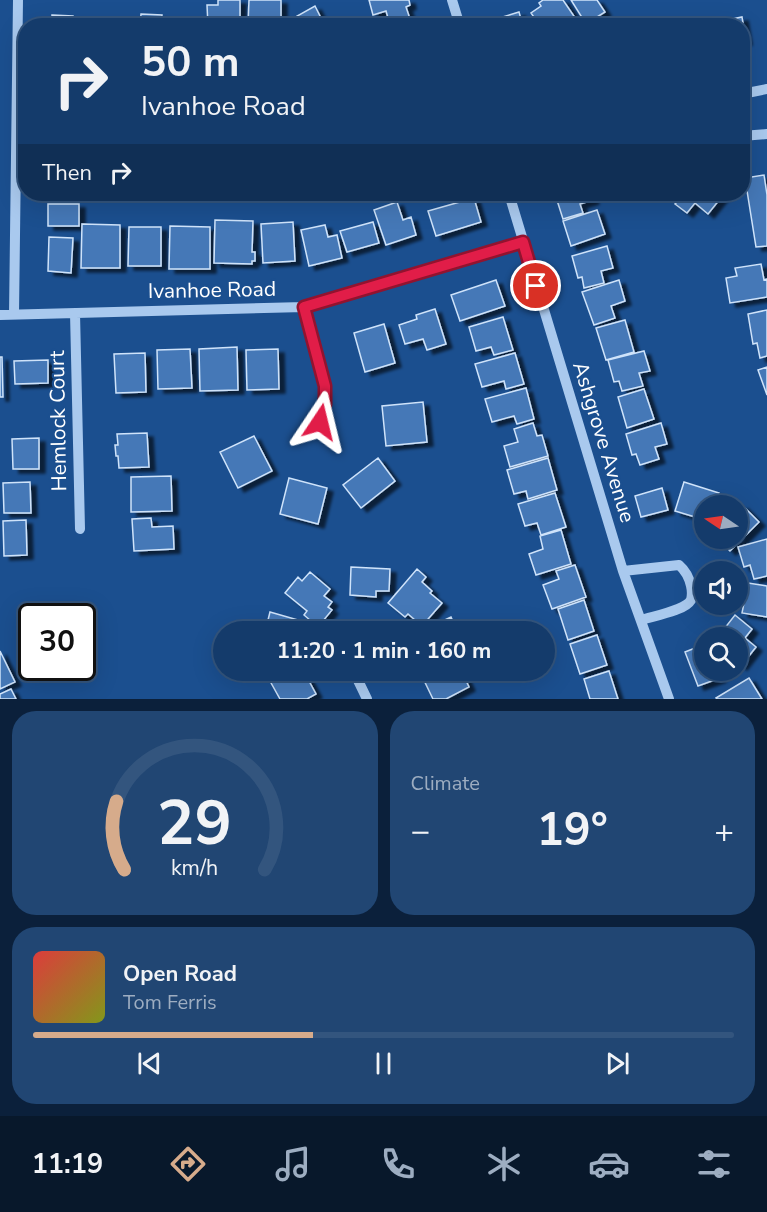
<!DOCTYPE html>
<meta charset="utf-8">
<style>
:root{--surface:#143b6b;--page:#214673;--text:#f1f3f6;--muted:#9dadc1;--line:#33557e;--accent:#d6ab8b}
body{margin:0;font-family:"Nunito Sans",sans-serif;background:var(--page);color:var(--text);height:100vh;display:flex;flex-direction:column;font-size:22px;white-space:nowrap}
*{box-sizing:border-box;margin:0}
p{font-size:20px;color:var(--muted)}
.icon{flex:none;width:33px;height:33px;fill:none;stroke:currentColor;stroke-width:2;stroke-linecap:round;stroke-linejoin:round}
.map{position:relative;height:699px;overflow:hidden}
.panel{display:flex;flex-direction:column;gap:12px;padding:12px;background:#0b203b;flex:1}
.panel>*{flex:none}
.banner{position:absolute;left:18px;top:18px;width:732px;height:183px;border-radius:24px;box-shadow:0 6px 24px #0002,0 0 0 2px var(--line);background:#143b6b;color:var(--text);overflow:hidden}
.needle{width:39px;rotate:283deg}
.tools{position:absolute;left:694px;top:495px;display:grid;gap:12px}
.tools a{display:grid;place-items:center;width:54px;height:54px;border-radius:50%;background:var(--surface);box-shadow:0 6px 24px #0002,0 0 0 2px var(--line);font-size:30px}
.speed{position:absolute;left:18px;top:603px;display:flex;gap:12px;font-size:30px;font-weight:700;text-align:center}
.speed>*{display:grid;place-content:center;width:78px;height:78px;border-radius:50%;background:var(--surface);box-shadow:0 6px 24px #0002,0 0 0 2px var(--line);line-height:1}
.speed .limit{border:3px solid #111;border-radius:9px;background:#fff;color:#111}
.pin{position:absolute;display:grid;place-items:center;width:51px;height:51px;color:#fff;margin:-26px;border:3px solid #fff;border-radius:50%;box-shadow:0 2px 6px #0007}
.me{position:absolute;width:66px;margin:-33px;rotate:10deg;stroke-linejoin:round;filter:drop-shadow(0 0 4px #0008)}
.turn{display:flex;align-items:center;gap:21px;height:126px;padding:0 24px;font-size:27px}
.turn .icon{width:78px;height:78px;stroke-width:2.5}
.turn b{display:block;font-size:42px;line-height:51px}
.then{display:flex;align-items:center;height:57px;padding:0 24px;background:#0003;gap:12px;font-size:22px}
.big{font-size:45px;font-weight:700;line-height:1.1}
.panel .tile{flex:1;display:flex;flex-direction:column;justify-content:center;gap:9px;min-width:0;padding:0 21px;border-radius:24px;background:var(--page)}
.panel .dial{align-items:center;gap:0}
.dial svg{height:156px;overflow:visible;fill:none;stroke:var(--line);stroke-width:7;stroke-linecap:round;text-anchor:middle}
.dial text{fill:var(--text);stroke:none}
.song{display:flex;align-items:center;gap:18px}
.cover{width:72px;height:72px;border-radius:9px;background:linear-gradient(135deg,hsl(0 70% 55%),hsl(70 70% 35%))}
.played{height:6px;border-radius:3px;background:linear-gradient(90deg,var(--accent) 40%,var(--line) 40%)}
.keys{display:flex;justify-content:space-around;direction:ltr}
.heat{display:flex;justify-content:space-between;align-items:center;font-size:33px;direction:ltr}
.panel .tiles{flex:1;display:grid;gap:12px;grid-template-columns:1fr 1fr}
.tile:last-child{grid-column:span 2}
.trip{position:absolute;left:213px;top:621px;width:342px;height:60px;border-radius:30px;background:var(--surface);box-shadow:0 6px 24px #0002,0 0 0 2px var(--line);font-weight:700;line-height:60px;text-align:center}
.tab-bar{display:flex;height:96px;justify-content:space-around;align-items:center;background:#08182b;color:var(--muted)}
.tab-bar .icon{width:42px;height:42px}
.tab-bar .on{color:var(--accent)}
.tab-bar b{font-size:27px;color:var(--text)}
.map>svg:first-child{display:block}
.building{fill:#4478b7;stroke:#cfe3fa;stroke-width:1.5;filter:url(#shadow)}
.lines{fill:none;stroke-linecap:round;stroke-linejoin:round}
.minor{stroke:#a9c9ee;stroke-width:10}
.route-casing{stroke:#92132f;stroke-width:15}
.route{stroke:#e11d48;stroke-width:10}
.labels{text-anchor:middle;dominant-baseline:central;stroke-width:4.5;stroke-linejoin:round;paint-order:stroke}
.street-label{font-size:21px;fill:#fff;stroke:#1b4f8f}
</style>
<div class="map">
<svg width="767" height="699" viewBox="0 0 767 699">
<defs>
<filter id="shadow"><feDropShadow dx="6" dy="4" stdDeviation="1.5" flood-color="#0009"/></filter>
</defs>
<rect width="100%" height="100%" fill="#1b4f8f"/>
<path class="building" d="M218,0H240V25L208,26L207,5H218Z
M249,0H281V22H267V25H248Z
M369,0H409L410,5L406,7L410,19L390,25L386,11L373,15Z
M543,0H563L578,22L573,26H554L552,21L546,26H540L531,13L541,6L539,3Z
M571,0H597L605,12L586,24Z
M315,6L325,26H293L290,20Z
M519,12L523,26H498L496,19Z
M141,14L162,15L161,26H140Z
M52,15L73,16V26H52Z
M102,17H123L122,26H102Z
M742,17L746,41L742,42V26H712V23Z
M764,175L767,195V246L756,247L745,178Z
M555,194H591L593,200L580,204L583,213L563,219Z
M671,194H724L708,214L695,203L687,213L675,204L679,200Z
M474,198L481,222L436,236L428,211Z
M397,202L403,220L411,217L416,235L386,245L374,210Z
M48,204H79V226H48Z
M597,210L605,234L571,246L563,221Z
M215,220L253,221L252,252H255V261H252V264L214,263Z
M293,222L295,261L263,263L261,224Z
M373,222L379,243L347,252L340,231Z
M82,224L120,225V268H81Z
M325,225L328,237L337,235L342,258L309,266L301,230Z
M170,226L210,227V269H169Z
M129,227H161V266H128Z
M49,237L73,238L71,273L48,271Z
M607,246L613,268L601,271L604,283L584,288L582,277L578,278L572,256Z
M761,264L764,280L767,279V297L730,303L726,278L737,276L735,268Z
M496,280L505,306L460,321L451,295Z
M619,280L625,301L611,306L615,318L594,325L582,292Z
M435,309L446,344L427,350L423,339L405,344L399,325L417,319L416,315Z
M767,310V356L760,358L757,343L753,344L748,314Z
M503,317L513,350L494,355L491,347L476,351L469,327Z
M625,320L634,352L606,360L596,328Z
M384,324L395,363L365,372L354,333Z
M237,347L238,390L200,391L199,349Z
M190,349L192,388L158,389L157,350Z
M278,349L279,389L247,390L246,350Z
M644,351L650,371L639,373L643,386L622,391L619,381L614,382L608,360Z
M145,353L146,392L116,393L114,354Z
M515,353L524,384L506,389L504,381L482,387L475,364Z
M0,357H2L3,397H0Z
M48,360V383L15,384L14,361Z
M767,367V395L758,370Z
M526,388L534,419L517,424L514,416L492,422L485,399Z
M644,389L654,419L627,428L618,397Z
M423,402L427,442L386,446L382,406Z
M533,423L537,436L542,435L548,456L510,467L504,446L518,442L514,429Z
M661,423L667,444L655,447L659,459L640,465L636,454L632,455L626,434Z
M147,433L149,467L119,468L118,456H116L115,445H118L117,434Z
M254,436L272,471L238,488L220,452Z
M39,438V469H13L12,439Z
M378,458L395,481L361,508L343,485Z
M548,458L557,490L528,499L526,491L514,494L507,470Z
M171,476L172,511L131,512V477Z
M289,478L327,488L318,524L280,514Z
M30,482L31,513H4L3,483Z
M684,482L719,493L715,506H705V520L675,511Z
M662,488L668,510L641,517L635,496Z
M555,493L566,527L541,535L537,523L525,526L518,504Z
M742,505L759,522L730,551L717,538H738V509Z
M151,518L152,527L173,526L174,549L134,551L132,519Z
M26,520L27,555L4,556L3,521Z
M561,530L571,564L536,575L529,554L543,549L540,536Z
M767,539V576L754,579L750,565L744,567L738,547Z
M575,565L586,597L552,609L543,585L559,579L556,571Z
M351,567L390,569L389,591H376V597L350,595Z
M417,569L426,577L422,582L432,591L430,593L442,603L422,626L408,614L405,617L388,603Z
M310,572L330,589L324,596L332,602L328,607L332,610L318,627L304,615L307,611L285,593L298,577L302,581Z
M748,583L767,586V617L742,613Z
M584,600L594,631L568,640L558,609Z
M270,612L305,622L303,632H265Z
M735,615L752,629L745,638L756,647L741,666L738,663V638H717Z
M451,617L455,626L463,622L467,632H434L432,626Z
M597,635L607,665L580,674L570,644Z
M705,644V670H717L720,678L698,686L685,652Z
M0,651L15,682L0,689Z
M290,670H303L316,694L307,699H280L270,681Z
M424,670H461L469,687L446,699H433L420,672Z
M609,671L618,699H590L584,679Z
M749,678L762,699H717L716,698Z
M11,689L16,699H0V694Z"/>
<g class="lines">
<path class="minor" d="M452,0L460,26
M742,94L767,89
M742,136L767,134
M509,194L623,571L669,699
M304,307L325,386V404L320,422
M75,313L80,529
M14,314L18,0
M0,315L304,307L523,242
M623,571L679,565C686,571 689,577 691,586C692,590 692,596 691,600C685,611 653,616 641,620
M353,670L367,699"/>
</g>
<g class="lines">
<g class="route-casing">
<path id="route" d="M320,422L325,404V386L304,307L523,242L536,286"/>
</g>
<use href="#route" class="route"/>
</g>
<g class="labels">
<g class="street-label">
<text transform="translate(212 290) rotate(-1)">Ivanhoe Road</text>
<text transform="translate(58 421) rotate(-91)">Hemlock Court</text>
<text transform="translate(604 442) rotate(73)">Ashgrove Avenue</text>
</g>
</g>
</svg>
<div class="tools">
<a><svg class="needle" viewBox="-14 -14 28 28"><path d="M0-13l5 13h-10z" fill="#e53935"/><path d="M0 13l5-13h-10z" fill="#9dadc1"/></svg></a>
<a><svg class="icon" aria-label="sound" viewBox="0 0 24 24"><path d="M4 9h4l5-4v14l-5-4H4zM17 9q2 3 0 6"/></svg></a>
<a><svg class="icon" aria-label="search" viewBox="0 0 24 24"><circle cx="10" cy="10" r="6"/><path d="M15 15l6 6"/></svg></a>
</div>
<div class="speed"><div class="limit">30</div></div>
<div class="pin" style="left:536px;top:286px;background:#d93025"><svg class="icon" aria-label="arrive" viewBox="0 0 24 24"><path d="M6 21V4h12l-3 4 3 4H6"/></svg></div>
<svg class="me" style="left:320px;top:422px" viewBox="-20 -20 40 40"><path d="M0-17L14 15 0 8-14 15z" fill="#e11d48" stroke="#fff" stroke-width="4"/></svg>
<div class="trip">11:20 · 1 min · 160 m</div>
<div class="banner">
<div class="turn"><svg class="icon" aria-label="right" viewBox="0 0 24 24"><path d="M7 20v-9h11M14 6l5 5-5 5"/></svg><div><b>50 m</b>Ivanhoe Road</div></div>
<div class="then">Then<svg class="icon" aria-label="right" viewBox="0 0 24 24"><path d="M7 20v-9h11M14 6l5 5-5 5"/></svg></div>
</div>
</div>
<section class="panel">
<div class="tiles">
<div class="tile dial"><svg viewBox="0 0 100 80">
<path d="M14 69A42 42 0 1 1 86 69"/>
<path d="M14 69A42 42 0 0 1 10 34" stroke="#d6ab8b"/>
<text x="50" y="56" font-size="32" font-weight="700">29</text>
<text x="50" y="72" font-size="11">km/h</text>
</svg></div>
<div class="tile"><p>Climate</p>
<div class="heat"><a>−</a><b class="big">19°</b><a>+</a></div>
</div>
<div class="tile">
<div class="song"><i class="cover"></i><div><b>Open Road</b><p>Tom Ferris</p></div></div>
<div class="played"></div>
<div class="keys"><svg class="icon" aria-label="previous" viewBox="0 0 24 24"><path d="M18 5L8 12l10 7zM5 5v14"/></svg><svg class="icon" aria-label="pause" viewBox="0 0 24 24"><path d="M8 5v14M16 5v14"/></svg><svg class="icon" aria-label="next" viewBox="0 0 24 24"><path d="M6 5l10 7-10 7zM19 5v14"/></svg></div>
</div>
</div>
</section>
<nav class="tab-bar">
<b>11:19</b>
<svg class="icon on" aria-label="directions" viewBox="0 0 24 24"><path d="M12 3l9 9-9 9-9-9zM9 14v-3h6M13 9l2 2-2 2"/></svg>
<svg class="icon" aria-label="music" viewBox="0 0 24 24"><path d="M9 18V5l10-2v13"/><circle cx="6" cy="18" r="3"/><circle cx="16" cy="16" r="3"/></svg>
<svg class="icon" aria-label="phone" viewBox="0 0 24 24"><path d="M5 4h4l2 5-3 2q2 4 5 5l2-3 5 2v4C11 20 4 13 5 4z"/></svg>
<svg class="icon" aria-label="climate" viewBox="0 0 24 24"><path d="M12 3v18M4 7l16 10M4 17L20 7"/></svg>
<svg class="icon" aria-label="car" viewBox="0 0 24 24"><path d="M5 17H2v-5l4-1 3-4h7l3 4 3 1v5h-3M9 17h6M6 11h13"/><circle cx="7" cy="17" r="2"/><circle cx="17" cy="17" r="2"/></svg>
<svg class="icon" aria-label="filters" viewBox="0 0 24 24"><path d="M4 7h16M4 17h16"/><circle cx="9" cy="7" r="2"/><circle cx="15" cy="17" r="2"/></svg>
</nav>
